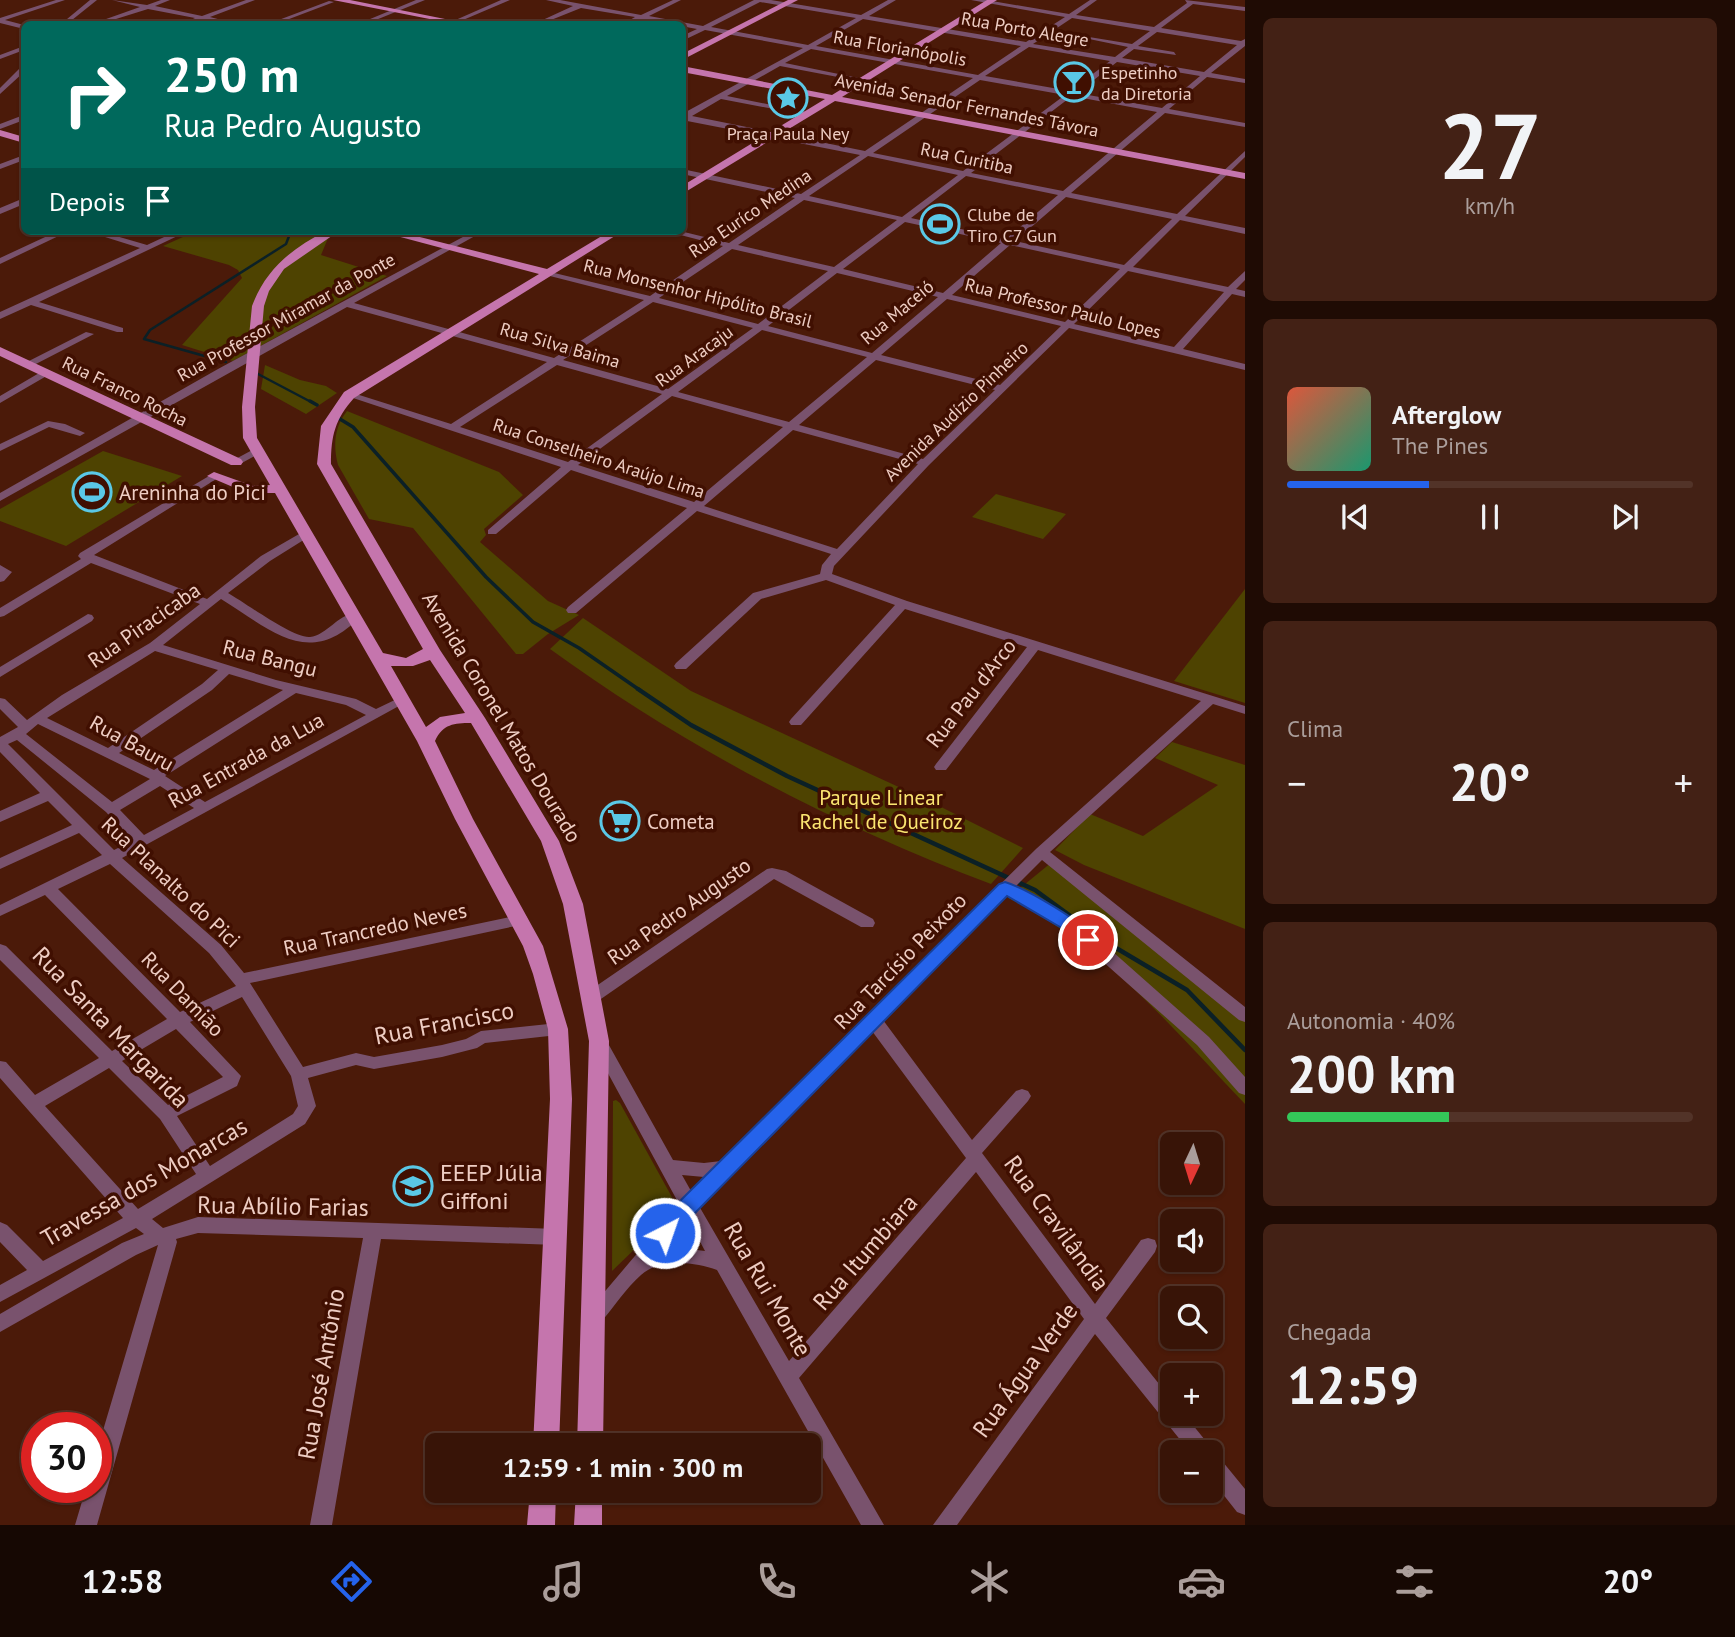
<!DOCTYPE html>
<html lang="pt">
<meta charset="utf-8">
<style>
:root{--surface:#381407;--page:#432115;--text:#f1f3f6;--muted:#ab9e9b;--line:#523328;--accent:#2563eb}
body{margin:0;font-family:"PT Sans",sans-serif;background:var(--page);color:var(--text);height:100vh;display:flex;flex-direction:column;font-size:26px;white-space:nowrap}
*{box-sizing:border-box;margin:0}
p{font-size:23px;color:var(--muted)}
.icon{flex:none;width:38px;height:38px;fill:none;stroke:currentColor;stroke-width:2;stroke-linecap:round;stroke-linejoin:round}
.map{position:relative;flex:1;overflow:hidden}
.side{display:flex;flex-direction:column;gap:18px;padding:18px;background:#1f0b04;width:490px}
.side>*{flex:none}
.guide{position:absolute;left:21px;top:21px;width:665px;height:214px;border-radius:10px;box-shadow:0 2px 5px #0004,0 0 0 2px var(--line);background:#00695c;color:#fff;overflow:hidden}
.needle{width:46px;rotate:184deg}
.buttons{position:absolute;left:1160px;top:1132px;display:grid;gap:14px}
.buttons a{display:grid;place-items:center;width:63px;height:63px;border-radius:10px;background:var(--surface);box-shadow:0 2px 5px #0004,0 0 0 2px var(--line);font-size:35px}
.speed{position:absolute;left:21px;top:1412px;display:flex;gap:14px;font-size:35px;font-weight:700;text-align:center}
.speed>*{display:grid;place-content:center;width:91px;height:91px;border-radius:50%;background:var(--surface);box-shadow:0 2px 5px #0004,0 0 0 2px var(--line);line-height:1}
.speed .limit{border:10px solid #d22;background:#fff;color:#111}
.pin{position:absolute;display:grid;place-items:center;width:60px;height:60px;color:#fff;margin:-30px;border:4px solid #fff;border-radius:50%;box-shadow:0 2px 7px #0007}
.me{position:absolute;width:77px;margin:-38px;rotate:41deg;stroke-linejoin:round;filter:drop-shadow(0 0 5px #0008)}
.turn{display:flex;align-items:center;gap:24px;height:147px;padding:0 28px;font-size:32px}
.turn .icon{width:91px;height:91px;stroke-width:2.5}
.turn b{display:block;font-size:49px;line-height:60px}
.then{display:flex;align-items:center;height:66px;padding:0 28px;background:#0003;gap:14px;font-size:26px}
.big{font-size:52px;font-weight:800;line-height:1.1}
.side .card{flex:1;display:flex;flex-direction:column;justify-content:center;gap:10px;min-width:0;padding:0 24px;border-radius:10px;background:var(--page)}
.side .dial{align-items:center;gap:0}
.dial b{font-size:91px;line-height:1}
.song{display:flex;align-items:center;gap:21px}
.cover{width:84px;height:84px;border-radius:10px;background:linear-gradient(135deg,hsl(10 70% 55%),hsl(160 70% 35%))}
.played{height:7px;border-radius:4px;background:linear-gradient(90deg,var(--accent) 35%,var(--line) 35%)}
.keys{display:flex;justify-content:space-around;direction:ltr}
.heat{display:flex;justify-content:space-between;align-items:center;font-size:38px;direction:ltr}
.charge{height:10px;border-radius:5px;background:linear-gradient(90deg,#34c759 40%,var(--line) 0)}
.trip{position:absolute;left:425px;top:1433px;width:396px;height:70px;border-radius:10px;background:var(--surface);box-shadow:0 2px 5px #0004,0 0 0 2px var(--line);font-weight:800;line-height:70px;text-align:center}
.menu{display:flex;height:112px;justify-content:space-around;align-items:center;background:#160803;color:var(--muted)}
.menu .icon{width:49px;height:49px}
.menu .on{color:var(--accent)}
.menu b{font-size:32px;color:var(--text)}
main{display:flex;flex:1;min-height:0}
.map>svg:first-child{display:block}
.green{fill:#4e4301}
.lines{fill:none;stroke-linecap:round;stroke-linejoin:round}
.stream-far2{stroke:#0b2026;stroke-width:2.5}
.stream-far1{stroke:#0b2026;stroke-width:3.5}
.stream{stroke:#0b2026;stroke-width:4.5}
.minor{fill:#79526d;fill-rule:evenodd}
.major{fill:#c575ad;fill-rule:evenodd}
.route{fill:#2563eb;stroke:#184099;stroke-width:2}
.labels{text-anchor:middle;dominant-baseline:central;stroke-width:7;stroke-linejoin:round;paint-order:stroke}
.far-street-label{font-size:18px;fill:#eecdc3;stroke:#400f01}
.far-poi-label{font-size:18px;fill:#eecdc3;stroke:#400f01;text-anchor:start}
.poi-label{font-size:21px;fill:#eecdc3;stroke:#400f01;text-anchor:start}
.street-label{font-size:21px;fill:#eecdc3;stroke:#400f01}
.park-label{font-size:21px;fill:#fbe570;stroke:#400f01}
.near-street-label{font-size:24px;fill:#eecdc3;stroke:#400f01}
.near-poi-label{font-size:24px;fill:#eecdc3;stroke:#400f01;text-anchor:start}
</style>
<main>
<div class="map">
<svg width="1245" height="1525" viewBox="0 0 1245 1525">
<rect width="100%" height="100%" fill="#4b1a09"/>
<path class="green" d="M196,231H331L321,255L387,276L233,361L182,345L242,278L238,270L229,265L163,246Z
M265,365L300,380L326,386L337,393L306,414L261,389Z
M347,411L499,472L523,495L484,529L486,535L480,542L548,601L579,615L548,634L523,654H516L413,528L369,519L338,465C333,446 334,427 347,411Z
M103,451L182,476L66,546L0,521V509Z
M996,494L1066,514L1043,539L972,517Z
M1245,589V703L1174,681Z
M583,618L691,691L929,801L1023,848L991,884C834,825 685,747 550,649Z
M1172,742L1245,765V929L1084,865L1055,850L1090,814L1143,836L1218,785L1155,758Z
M1052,862L1245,1013V1104C1173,1029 1103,944 1008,898Z
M616,1100L620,1103L673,1199L670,1215L612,1271L613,1101Z"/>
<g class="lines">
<path class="stream-far2" d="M226,362L144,339L150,330L286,244L291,231
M258,374L313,403"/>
<path class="stream-far1" d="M310,401L317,405
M335,416L353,427L486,577L533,622L579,648L641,691"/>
<path class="stream" d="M638,689L691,725L787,776L1035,890L1106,942L1187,990L1245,1050"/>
<path class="minor" d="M56,0H65L5,20L24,25V29L0,23V18Z
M90,0H97L67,24H61Z
M112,0L147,5L161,0H170L155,6L202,16L246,0H255L210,17L237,24L203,20L182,24L195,18L148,9L100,24H92L140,7Z
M416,0H425L366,24H358Z
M501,0H510L456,23L451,22Z
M546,0H560L641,15L673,0H681L649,16L703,26L754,0H771L861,15L888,0H896L869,16L1026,42L1065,17L971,0H986L1069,14L1090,0H1097L1076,15L1154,27L1187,3L1185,0L1245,7V11L1193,4L1161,28L1241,41L1245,39V46L1211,73L1245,79V83L1207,77L1169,109L1245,123V127L1165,113L1071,193L1177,214L1245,151V157L1185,216L1245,228V234L1180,220L1133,267L1228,287L1245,271V280L1236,289L1245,291V297L1232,294L1183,349L1245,364V370L1069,328L929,465L834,566L832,574L907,601L1245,706V714L1213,704L1050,852L1245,1007V1022L1239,1020L1042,860L1015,887L1078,921L1209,1037L1245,1077V1095L1239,1093L1197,1045L1066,929L1006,895L883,1020L972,1140L1016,1091L1022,1089L1028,1091L1031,1096L1028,1101L982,1153L1095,1304L1141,1240L1148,1238L1155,1240L1157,1246L1155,1252L1106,1318L1172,1400V1414H1184L1209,1445L1212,1454L1218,1456L1245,1489V1515L1237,1512L1211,1479V1452H1190L1095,1334L957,1525H933L1084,1319L976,1172L799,1378L884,1525H861L717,1270C695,1262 660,1258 641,1275C626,1288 614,1307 601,1322L594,1324L587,1322L584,1316L679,1204L591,1042L593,1038L599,1036L605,1038L673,1160L704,1163L721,1161L1036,849L1201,701L1038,650L946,770H936L934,767L936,764L1027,647L905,609L801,725H791L789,722L791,719L895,605L826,580L761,599L686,669H676L674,666L676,663L753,593L820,574L822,565L831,554L697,511L576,613H568L566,610L568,607L687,508L571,470L496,534H488V530L561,467L344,395L345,393H353L451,424L547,362L347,307L0,501V493L218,369L474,231H484L354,303L554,358L644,300L546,275V271L650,296L723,246L665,231H680L729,243L795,198L682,174V169L801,194L860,155L682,120V114L803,48L705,30L682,41V36L697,29L643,19L630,24H623L635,17L581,8L541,24H534L573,6ZM760,2L856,18L808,45L711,27ZM1072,18L1150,31L1132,44L1089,37V39L1128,47L1115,57L1033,44ZM863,19L1021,46L978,75L816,46ZM1157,32L1237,45L1204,72L1122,58L1134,49L1176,55L1174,52L1138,46ZM1029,47L1110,61L1070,91L985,76ZM811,49L973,78L865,151L692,116L721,99L810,116V112H807L727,96L780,66L864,82L868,80L785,63ZM1117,62L1200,76L1162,108L1077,93ZM980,80L1065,95L963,171L873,153ZM1072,96L1157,112L1063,191L971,173ZM868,156L958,175L902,217L809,196ZM966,176L1058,195L1006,239L911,218ZM1066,197L1172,219L1124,265L1015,241ZM804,200L897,220L834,267L738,245ZM905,222L1001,243L943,293L843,269ZM1010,245L1120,269L1065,322L952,295ZM732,249L828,271L758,324L659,298ZM1128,271L1224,292L1174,347L1074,324ZM837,273L938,297L872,353L768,326ZM947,299L1061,326L1000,385L881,355ZM653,302L753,328L668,389L563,360ZM762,330L867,357L789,422L678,392ZM876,360L995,390L923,459L799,425ZM557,365L662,394L568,462L460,427ZM672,396L783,427L694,502L578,465ZM793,430L918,464L837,549L704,506ZM872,1031L966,1158L789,1361L699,1206ZM682,1175L704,1177H705L691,1191ZM688,1219L705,1251L681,1248L662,1250Z
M329,1L334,2L276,24H268Z
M24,46V50L0,59V55Z
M21,67H24V72L0,94V88Z
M21,116H24V120L0,129V124Z
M24,155V160L0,169V164Z
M24,198V204L0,214V208Z
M58,231H69L0,264V258Z
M86,231H99L147,245L177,231H188L39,302L123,328V332H117L31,305L0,319V312L140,248Z
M86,332L94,334L32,366L23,364Z
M46,369L51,372L50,374L0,403V396Z
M48,421L65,424L85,433L80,436L49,427L0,451V444Z
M256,448L261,451L260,453L240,464H232L230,462Z
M214,473L218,474V478L94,555L207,599L261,556L306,530L310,532V536L270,561L228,593C244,602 294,639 310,637C328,635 340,611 358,614L360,617C308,670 270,629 221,599L163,645L276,680L356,699L376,709L401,697L408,701L122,858L221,945L244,973L520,915L526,916L528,920L526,924L520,925L250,983L303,1067L356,1053L374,1057L442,1045L466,1039L481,1031L558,1023L564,1025L566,1029L564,1033L558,1035L485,1043L477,1048L442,1057L374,1069L356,1065L308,1078L316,1106L305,1124L152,1219L163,1228L198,1217L557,1229L564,1232L566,1237L564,1242L557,1245L381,1239L332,1525H310L363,1238L198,1233L176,1239L177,1242L97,1525H75L86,1488H96V1454L158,1245L136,1255L0,1332V1314L122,1243L144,1234L136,1228L0,1302V1285L27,1270L0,1242V1222L7,1225L43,1261L123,1218L0,1078V1061L6,1062L35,1095L99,1058L0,960V944L6,946L112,1051L167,1019L45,895L0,916V905L102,855L79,833L0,869V858L72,825L48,801L0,822V811L40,793L0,752V737L18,727L0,709V698L5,699L27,720L62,695L150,643L200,604L91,563L4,616L0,617V608L81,559L78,556L80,553ZM155,651L218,670L202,684L108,748L47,718ZM229,674L283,690L154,770L119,753L212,690ZM296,693L346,705L366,715L205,802L165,776ZM38,724L150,779L112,802L26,734ZM17,740L106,812L132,841L114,850L8,744ZM160,786L194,808L144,835L120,810ZM110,864L209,953L236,986L180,1012L58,889ZM242,997L291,1076L298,1106L293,1114L210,1166L177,1116L237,1086L241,1076L190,1022ZM176,1029L223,1077L168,1105L122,1061ZM109,1068L160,1119L196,1174L138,1209L45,1106Z
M0,565L12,572L4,581L0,582Z
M88,614L92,615L94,618L92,621L0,677V667Z
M772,868L786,871L873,919L875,923L873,927H861L774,879L598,1001H586L584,997L586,993L767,869Z"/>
<path class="major" d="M333,0H350L470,24H455Z
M788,0H798L682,60V54Z
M987,0H997L842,97L1245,173V179L835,101L682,194V186L825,99L682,72V66L832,95Z
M0,130L24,137V143L0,136Z
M326,231H339L284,269L269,291L264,306L255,407L257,438L383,653L406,658L423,649L317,464L321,426L344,392L539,274L378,231H396L547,269L610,231H623L354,398C335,419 331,436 331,464L440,650L485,718L559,841L583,904L609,1041L603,1446H577L589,1041L563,904L541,841L471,723C454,723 443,724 435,741L473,819L543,946L568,1029L572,1099L559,1446H533L550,1099L548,1029L533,974L523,946L455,819L417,741L275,493H247L207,476L214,472L253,486L270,485L243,438L242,407L252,306C266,269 291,249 326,231ZM430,660L465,713L440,717L426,727L391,666H413Z
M0,347L241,459L243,462L241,465H231L0,356Z
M530,1491H556L555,1525H527Z
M576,1491H602V1525H574Z"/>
</g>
<path class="route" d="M1005,882C1025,888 1086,923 1097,940L1095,944H1082L1065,930L1007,896L697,1211C686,1223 675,1245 658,1239L655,1233L682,1199L999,884Z"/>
<defs>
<g id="bar-ring" transform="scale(2.0125)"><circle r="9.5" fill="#400f01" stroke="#5ac8e6" stroke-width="1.5"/><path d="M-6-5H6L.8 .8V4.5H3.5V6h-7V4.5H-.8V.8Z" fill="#5ac8e6"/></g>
<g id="sight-ring" transform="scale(2.0125)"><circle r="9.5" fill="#400f01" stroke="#5ac8e6" stroke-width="1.5"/><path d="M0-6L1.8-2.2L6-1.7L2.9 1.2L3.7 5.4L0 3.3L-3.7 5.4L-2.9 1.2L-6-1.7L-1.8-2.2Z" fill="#5ac8e6"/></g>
<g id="stadium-ring" transform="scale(2.0125)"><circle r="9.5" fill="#400f01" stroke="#5ac8e6" stroke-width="1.5"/><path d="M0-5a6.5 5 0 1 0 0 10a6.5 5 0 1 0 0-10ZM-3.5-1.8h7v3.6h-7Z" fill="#5ac8e6"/></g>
<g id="supermarket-ring" transform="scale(2.0125)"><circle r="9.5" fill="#400f01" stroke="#5ac8e6" stroke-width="1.5"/><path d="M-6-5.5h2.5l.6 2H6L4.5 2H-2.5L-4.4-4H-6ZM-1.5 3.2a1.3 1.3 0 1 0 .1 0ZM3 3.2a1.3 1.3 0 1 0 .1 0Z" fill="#5ac8e6"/></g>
<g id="school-ring" transform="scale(2.0125)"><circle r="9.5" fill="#400f01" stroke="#5ac8e6" stroke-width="1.5"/><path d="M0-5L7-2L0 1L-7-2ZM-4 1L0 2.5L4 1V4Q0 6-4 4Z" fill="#5ac8e6"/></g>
</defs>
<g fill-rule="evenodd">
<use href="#bar-ring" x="1074" y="82"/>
<use href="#sight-ring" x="788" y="98"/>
<use href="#stadium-ring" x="940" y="224"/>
<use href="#stadium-ring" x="92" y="492"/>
<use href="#supermarket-ring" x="620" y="821"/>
<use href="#school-ring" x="413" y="1186"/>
</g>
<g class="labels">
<g class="far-street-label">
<text transform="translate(1025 29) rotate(10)">Rua Porto Alegre</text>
<text transform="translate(900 48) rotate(10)">Rua Florianópolis</text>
<text transform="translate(967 105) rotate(11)">Avenida Senador Fernandes Távora</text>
<text transform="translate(967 158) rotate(12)">Rua Curitiba</text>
<text transform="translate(750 213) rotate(-34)">Rua Euríco Medina</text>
<text transform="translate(698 293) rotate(14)">Rua Monsenhor Hipólito Brasil</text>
<text transform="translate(1063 308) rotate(14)">Rua Professor Paulo Lopes</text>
<text transform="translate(897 312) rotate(-40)">Rua Maceió</text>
<text transform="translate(286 317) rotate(-29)">Rua Professor Miramar da Ponte</text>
<text transform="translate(560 345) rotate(16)">Rua Silva Baima</text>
<text transform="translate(694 356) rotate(-36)">Rua Aracaju</text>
<text transform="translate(125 391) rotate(26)">Rua Franco Rocha</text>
<text transform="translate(956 411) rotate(-44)">Avenida Audízio Pinheiro</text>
<text transform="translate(599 458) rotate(18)">Rua Conselheiro Araújo Lima</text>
</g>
<g class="far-poi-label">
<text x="1101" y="72">Espetinho<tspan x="1101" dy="21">da Diretoria</tspan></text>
<text x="788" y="133" text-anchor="middle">Praça Paula Ney</text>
<text x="967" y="214">Clube de<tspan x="967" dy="21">Tiro C7 Gun</tspan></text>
</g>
<g class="poi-label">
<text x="119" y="492">Areninha do Pici</text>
<text x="647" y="821">Cometa</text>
</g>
<g class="street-label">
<text transform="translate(144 625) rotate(-35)">Rua Piracicaba</text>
<text transform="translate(270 658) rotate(14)">Rua Bangu</text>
<text transform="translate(971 693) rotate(-52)">Rua Pau d'Arco</text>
<text transform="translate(502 717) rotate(59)">Avenida Coronel Matos Dourado</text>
<text transform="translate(132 743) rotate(29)">Rua Bauru</text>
<text transform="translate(246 760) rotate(-29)">Rua Entrada da Lua</text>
<text transform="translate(171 882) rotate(43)">Rua Planalto do Pici</text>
<text transform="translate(679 911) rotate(-35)">Rua Pedro Augusto</text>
<text transform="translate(375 929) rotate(-12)">Rua Trancredo Neves</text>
<text transform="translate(900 961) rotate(-46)">Rua Tarcísio Peixoto</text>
<text transform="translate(183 994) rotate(46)">Rua Damião</text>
</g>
<g class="park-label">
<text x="881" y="797">Parque Linear<tspan x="881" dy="24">Rachel de Queiroz</tspan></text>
</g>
<g class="near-street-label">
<text transform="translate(444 1023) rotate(-11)">Rua Francisco</text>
<text transform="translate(111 1027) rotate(46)">Rua Santa Margarida</text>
<text transform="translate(144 1182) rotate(-30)">Travessa dos Monarcas</text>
<text transform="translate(283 1206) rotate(1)">Rua Abílio Farias</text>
<text transform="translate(1057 1223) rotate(54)">Rua Cravilândia</text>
<text transform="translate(865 1252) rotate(-49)">Rua Itumbiara</text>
<text transform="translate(768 1289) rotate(60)">Rua Rui Monte</text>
<text transform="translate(1025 1370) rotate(-54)">Rua Água Verde</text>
<text transform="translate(321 1374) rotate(-80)">Rua José Antônio</text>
</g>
<g class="near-poi-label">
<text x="440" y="1172">EEEP Júlia<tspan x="440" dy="28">Giffoni</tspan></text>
</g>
</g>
</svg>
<div class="buttons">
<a><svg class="needle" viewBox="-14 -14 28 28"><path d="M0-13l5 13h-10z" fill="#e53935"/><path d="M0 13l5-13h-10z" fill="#ab9e9b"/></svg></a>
<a><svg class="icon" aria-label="sound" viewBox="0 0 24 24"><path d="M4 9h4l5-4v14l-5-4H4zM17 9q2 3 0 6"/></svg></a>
<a><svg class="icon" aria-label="search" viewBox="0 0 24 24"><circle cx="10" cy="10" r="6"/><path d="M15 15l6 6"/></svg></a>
<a>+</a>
<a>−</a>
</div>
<div class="speed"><div class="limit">30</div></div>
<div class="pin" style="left:1088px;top:940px;background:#d93025"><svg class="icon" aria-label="arrive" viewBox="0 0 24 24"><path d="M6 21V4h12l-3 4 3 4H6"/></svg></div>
<svg class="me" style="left:665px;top:1233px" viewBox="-20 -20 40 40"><circle r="17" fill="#2563eb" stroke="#fff" stroke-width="3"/><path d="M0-11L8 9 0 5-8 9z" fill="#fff"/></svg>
<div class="trip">12:59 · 1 min · 300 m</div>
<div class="guide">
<div class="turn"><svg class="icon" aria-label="right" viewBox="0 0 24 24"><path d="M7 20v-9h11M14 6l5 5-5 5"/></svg><div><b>250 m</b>Rua Pedro Augusto</div></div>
<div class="then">Depois<svg class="icon" aria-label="arrive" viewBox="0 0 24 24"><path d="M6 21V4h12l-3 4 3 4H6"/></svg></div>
</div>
</div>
<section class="side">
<div class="card dial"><b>27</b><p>km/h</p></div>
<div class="card">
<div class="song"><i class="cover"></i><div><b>Afterglow</b><p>The Pines</p></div></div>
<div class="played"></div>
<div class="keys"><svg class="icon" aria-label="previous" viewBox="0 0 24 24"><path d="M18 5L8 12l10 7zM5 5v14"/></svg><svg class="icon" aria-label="pause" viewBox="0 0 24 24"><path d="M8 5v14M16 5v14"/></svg><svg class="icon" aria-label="next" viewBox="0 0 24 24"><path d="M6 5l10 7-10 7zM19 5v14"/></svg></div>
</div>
<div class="card"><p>Clima</p>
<div class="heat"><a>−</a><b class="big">20°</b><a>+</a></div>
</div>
<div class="card"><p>Autonomia · 40%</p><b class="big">200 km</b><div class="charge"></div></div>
<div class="card"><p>Chegada</p><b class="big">12:59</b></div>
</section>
</main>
<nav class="menu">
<b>12:58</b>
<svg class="icon on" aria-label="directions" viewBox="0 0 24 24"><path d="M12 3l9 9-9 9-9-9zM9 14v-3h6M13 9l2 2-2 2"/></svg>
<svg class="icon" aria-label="music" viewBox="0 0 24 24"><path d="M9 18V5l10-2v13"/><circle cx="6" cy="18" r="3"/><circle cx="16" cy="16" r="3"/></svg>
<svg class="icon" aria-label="phone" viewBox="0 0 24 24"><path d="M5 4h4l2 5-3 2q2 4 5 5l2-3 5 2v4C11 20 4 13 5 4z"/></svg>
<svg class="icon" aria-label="climate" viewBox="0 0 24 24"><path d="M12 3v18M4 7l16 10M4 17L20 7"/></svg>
<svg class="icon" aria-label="car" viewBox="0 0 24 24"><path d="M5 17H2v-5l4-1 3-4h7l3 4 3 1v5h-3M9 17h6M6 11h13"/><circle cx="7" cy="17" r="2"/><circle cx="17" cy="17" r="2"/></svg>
<svg class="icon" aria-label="filters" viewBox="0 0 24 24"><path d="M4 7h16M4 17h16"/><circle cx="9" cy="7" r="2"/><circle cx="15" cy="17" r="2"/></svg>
<b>20°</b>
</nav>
